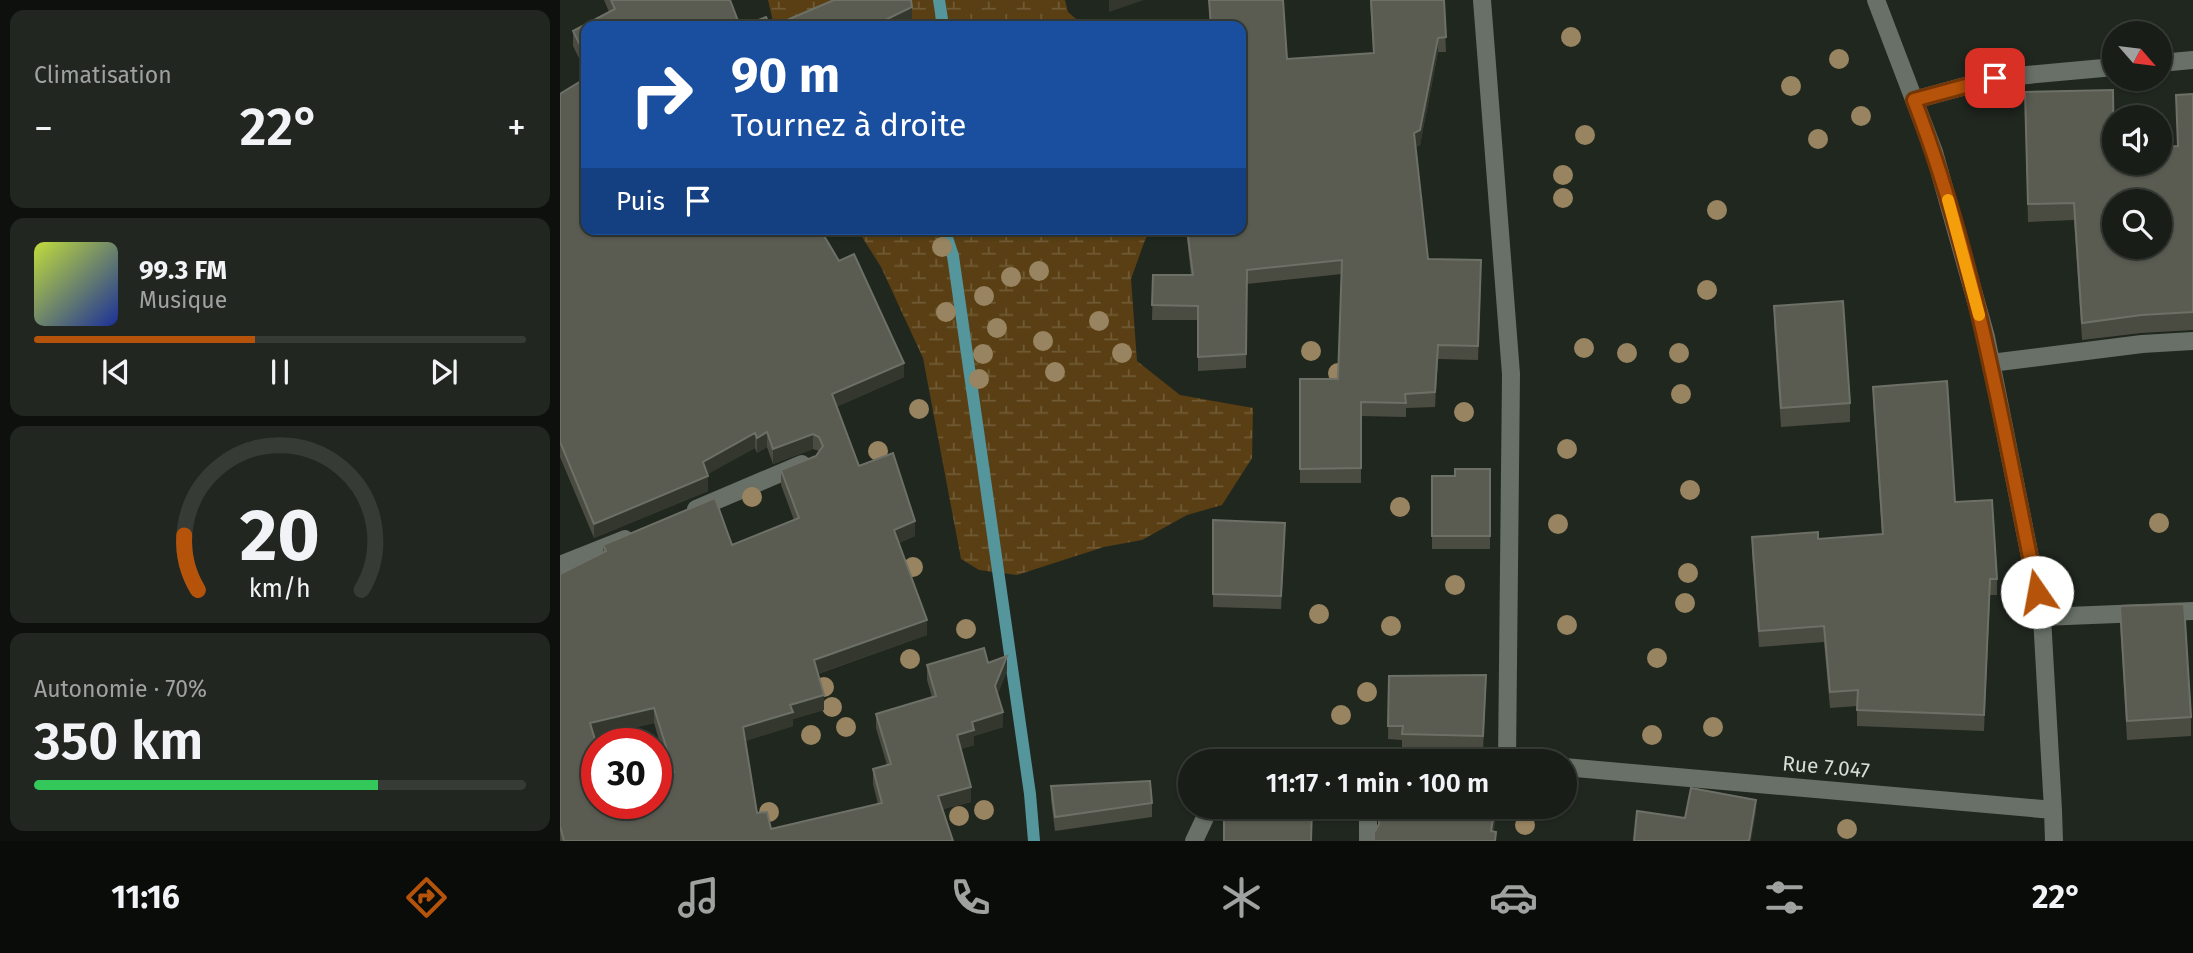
<!DOCTYPE html>
<html lang="fr">
<meta charset="utf-8">
<style>
:root{--surface:#181d17;--page:#212620;--text:#f1f3f6;--muted:#9fa2a1;--line:#363b36;--accent:#b45309}
body{margin:0;font-family:"Fira Sans",sans-serif;background:var(--page);color:var(--text);height:100vh;display:flex;flex-direction:column;font-size:26px;white-space:nowrap}
*{box-sizing:border-box;margin:0}
p{font-size:23px;color:var(--muted)}
.icon{flex:none;width:38px;height:38px;fill:none;stroke:currentColor;stroke-width:2;stroke-linecap:round;stroke-linejoin:round}
.map{position:relative;flex:1;overflow:hidden}
.panel{display:flex;flex-direction:column;gap:10px;padding:10px;background:#0d100d;width:560px}
.panel>*{flex:none}
.hud{position:absolute;left:21px;top:21px;width:665px;height:214px;border-radius:14px;box-shadow:0 2px 5px #0004,0 0 0 2px var(--line);background:#1a4fa0;color:#fff;overflow:hidden}
.needle{width:46px;rotate:118deg}
.tools{position:absolute;left:1542px;top:21px;display:grid;gap:14px}
.tools a{display:grid;place-items:center;width:70px;height:70px;border-radius:50%;background:var(--surface);box-shadow:0 2px 5px #0004,0 0 0 2px var(--line);font-size:35px}
.speed{position:absolute;left:21px;top:728px;display:flex;gap:14px;font-size:35px;font-weight:700;text-align:center}
.speed>*{display:grid;place-content:center;width:91px;height:91px;border-radius:50%;background:var(--surface);box-shadow:0 2px 5px #0004,0 0 0 2px var(--line);line-height:1}
.speed .limit{border:10px solid #d22;background:#fff;color:#111}
.pin{position:absolute;display:grid;place-items:center;width:60px;height:60px;color:#fff;margin:-30px;border-radius:14px;box-shadow:0 4px 10px #0006}
.me{position:absolute;width:77px;margin:-38px;rotate:348deg;stroke-linejoin:round;filter:drop-shadow(0 0 5px #0008)}
.turn{display:flex;align-items:center;gap:24px;height:147px;padding:0 35px;font-size:32px}
.turn .icon{width:91px;height:91px;stroke-width:2.5}
.turn b{display:block;font-size:49px;line-height:60px}
.then{display:flex;align-items:center;height:66px;padding:0 35px;background:#0003;gap:14px;font-size:26px}
.big{font-size:52px;font-weight:600;line-height:1.1}
.panel .widget{flex:1;display:flex;flex-direction:column;justify-content:center;gap:10px;min-width:0;padding:0 24px;border-radius:14px;background:var(--page)}
.panel .dial{align-items:center;gap:0}
.dial svg{height:182px;overflow:visible;fill:none;stroke:var(--line);stroke-width:7;stroke-linecap:round;text-anchor:middle}
.dial text{fill:var(--text);stroke:none}
.song{display:flex;align-items:center;gap:21px}
.cover{width:84px;height:84px;border-radius:10px;background:linear-gradient(135deg,hsl(70 70% 55%),hsl(230 70% 35%))}
.played{height:7px;border-radius:4px;background:linear-gradient(90deg,var(--accent) 45%,var(--line) 45%)}
.keys{display:flex;justify-content:space-around;direction:ltr}
.heat{display:flex;justify-content:space-between;align-items:center;font-size:38px;direction:ltr}
.charge{height:10px;border-radius:5px;background:linear-gradient(90deg,#34c759 70%,var(--line) 0)}
.trip{position:absolute;left:618px;top:749px;width:399px;height:70px;border-radius:35px;background:var(--surface);box-shadow:0 2px 5px #0004,0 0 0 2px var(--line);font-weight:600;line-height:70px;text-align:center}
.dock{display:flex;height:112px;justify-content:space-around;align-items:center;background:#0a0c09;color:var(--muted)}
.dock .icon{width:49px;height:49px}
.dock .current{color:var(--accent)}
.dock b{font-size:32px;color:var(--text)}
main{display:flex;flex:1;min-height:0}
.map>svg:first-child{display:block}
.wetland{fill:url(#wetland-marsh)}
.lines{fill:none;stroke-linecap:round;stroke-linejoin:round}
.stream{stroke:#55959c;stroke-width:12}
.minor{stroke:#687067;stroke-width:18}
.tree{fill:#988460}
.wall{fill:#4b4c41;fill-rule:evenodd}
.shaded-wall{fill:#33372d}
.building{fill:#5a5b51;stroke:#6d7066;stroke-width:2;fill-rule:evenodd}
.route-casing{stroke:#753606;stroke-width:18}
.route{stroke:#b45309;stroke-width:12}
.slow{stroke:#f59e0b;stroke-width:12}
.labels{text-anchor:middle;dominant-baseline:central;stroke-width:7;stroke-linejoin:round;paint-order:stroke}
.street-label{font-size:21px;fill:#d7dcd7;stroke:#20271f}
</style>
<main>
<section class="panel">
<div class="widget"><p>Climatisation</p>
<div class="heat"><a>−</a><b class="big">22°</b><a>+</a></div>
</div>
<div class="widget">
<div class="song"><i class="cover"></i><div><b>99.3 FM</b><p>Musique</p></div></div>
<div class="played"></div>
<div class="keys"><svg class="icon" aria-label="previous" viewBox="0 0 24 24"><path d="M18 5L8 12l10 7zM5 5v14"/></svg><svg class="icon" aria-label="pause" viewBox="0 0 24 24"><path d="M8 5v14M16 5v14"/></svg><svg class="icon" aria-label="next" viewBox="0 0 24 24"><path d="M6 5l10 7-10 7zM19 5v14"/></svg></div>
</div>
<div class="widget dial"><svg viewBox="0 0 100 80">
<path d="M14 69A42 42 0 1 1 86 69"/>
<path d="M14 69A42 42 0 0 1 8 45" stroke="#b45309"/>
<text x="50" y="56" font-size="32" font-weight="700">20</text>
<text x="50" y="72" font-size="11">km/h</text>
</svg></div>
<div class="widget"><p>Autonomie · 70%</p><b class="big">350 km</b><div class="charge"></div></div>
</section>
<div class="map">
<svg width="1633" height="841" viewBox="0 0 1633 841">
<defs>
<pattern id="wetland-marsh" width="20" height="14" patternUnits="userSpaceOnUse" patternTransform="scale(1.75)"><rect width="20" height="14" fill="#593f13"/><path d="M1 5h8M5 5V1M11 12h8M15 12V8" fill="none" stroke="#705a35"/></pattern>
</defs>
<rect width="100%" height="100%" fill="#20271f"/>
<path class="wetland" d="M208,0H505L508,12L524,26H214Z
M297,229H589L571,279L577,361L620,395L693,408L692,458L662,505L627,515L582,540L544,547L457,575L419,570L401,559L363,358L321,267Z"/>
<g class="lines">
<path class="stream" d="M379,0L382,19L380,26
M384,229L393,256L470,794L474,841"/>
<path class="minor" d="M922,0L951,374L947,761
M1316,0L1374,152L1426,337L1482,617L1493,810
M1600,63L1633,60
M1354,100L1435,78L1554,67
M1431,363L1582,344L1633,341
M136,509L242,464
M0,565L65,539
M1482,617L1633,611
M766,761L808,758L864,760
M1004,767L1493,810L1494,841
M634,841L650,807
M808,841V807"/>
</g>
<g class="tree">
<circle cx="1011" cy="37" r="10"/>
<circle cx="1279" cy="59" r="10"/>
<circle cx="1231" cy="86" r="10"/>
<circle cx="1301" cy="116" r="10"/>
<circle cx="1025" cy="135" r="10"/>
<circle cx="1258" cy="139" r="10"/>
<circle cx="1003" cy="175" r="10"/>
<circle cx="1003" cy="198" r="10"/>
<circle cx="1157" cy="210" r="10"/>
<circle cx="382" cy="247" r="10"/>
<circle cx="479" cy="271" r="10"/>
<circle cx="451" cy="277" r="10"/>
<circle cx="1147" cy="290" r="10"/>
<circle cx="424" cy="296" r="10"/>
<circle cx="386" cy="312" r="10"/>
<circle cx="539" cy="321" r="10"/>
<circle cx="437" cy="328" r="10"/>
<circle cx="483" cy="341" r="10"/>
<circle cx="1024" cy="348" r="10"/>
<circle cx="751" cy="351" r="10"/>
<circle cx="562" cy="353" r="10"/>
<circle cx="1067" cy="353" r="10"/>
<circle cx="1119" cy="353" r="10"/>
<circle cx="423" cy="354" r="10"/>
<circle cx="495" cy="372" r="10"/>
<circle cx="778" cy="373" r="10"/>
<circle cx="419" cy="379" r="10"/>
<circle cx="1121" cy="394" r="10"/>
<circle cx="359" cy="409" r="10"/>
<circle cx="904" cy="412" r="10"/>
<circle cx="1007" cy="449" r="10"/>
<circle cx="318" cy="451" r="10"/>
<circle cx="1130" cy="490" r="10"/>
<circle cx="192" cy="497" r="10"/>
<circle cx="840" cy="507" r="10"/>
<circle cx="1599" cy="523" r="10"/>
<circle cx="998" cy="524" r="10"/>
<circle cx="353" cy="567" r="10"/>
<circle cx="1128" cy="573" r="10"/>
<circle cx="895" cy="585" r="10"/>
<circle cx="1125" cy="603" r="10"/>
<circle cx="759" cy="614" r="10"/>
<circle cx="1007" cy="625" r="10"/>
<circle cx="831" cy="626" r="10"/>
<circle cx="406" cy="629" r="10"/>
<circle cx="1097" cy="658" r="10"/>
<circle cx="350" cy="659" r="10"/>
<circle cx="264" cy="687" r="10"/>
<circle cx="807" cy="692" r="10"/>
<circle cx="272" cy="707" r="10"/>
<circle cx="781" cy="715" r="10"/>
<circle cx="286" cy="727" r="10"/>
<circle cx="1153" cy="727" r="10"/>
<circle cx="251" cy="735" r="10"/>
<circle cx="1092" cy="735" r="10"/>
<circle cx="424" cy="810" r="10"/>
<circle cx="209" cy="812" r="10"/>
<circle cx="399" cy="816" r="10"/>
<circle cx="965" cy="825" r="10"/>
<circle cx="1287" cy="829" r="10"/>
</g>
<path class="wall" d="M44,0H170L26,26V72L13,46V31L49,12Z
M649,0L727,59L813,53L810,0H884L886,52H878L860,145L856,147L868,259L921,275L918,360L878,359L875,407L846,408V417L801,416V483H740V379H778L782,274L687,284L686,368L638,371V320H592L593,275H631L626,229H681V26H650Z
M0,94L344,377L276,407L299,466L355,536L339,543L367,635L258,674L264,710L233,719V726L185,741L197,813L211,829L318,804L313,784V769L327,765L316,728V714L372,697L367,680V665L428,663L447,671L437,695L443,727L414,736V745L401,749L411,802L383,809L393,841H0V574L43,553V545H172L234,520L221,485V470L256,456L259,451L253,449L213,464L207,447L197,453L195,448L147,474L148,491L34,538L0,457ZM94,723L109,773L37,803L34,737Z
M1633,94V330L1581,333L1522,340L1514,220L1468,222L1465,109L1554,163L1618,146L1616,95Z
M1214,306L1290,403V422L1221,427L1214,325Z
M1313,387L1395,502L1437,579V595H1430L1424,731L1297,726V706L1270,708L1264,642L1199,647L1192,553V537L1258,539L1322,535L1313,403Z
M930,469V549H872V476H895Z
M653,520L725,536L721,609L653,607Z
M1560,606L1631,717V736L1567,740L1560,625Z
M829,676L926,688L923,750L842,748V740L828,739Z
M491,786L592,803V817L495,831L491,800Z"/>
<path class="shaded-wall" d="M549,0H584L549,12Z
M352,7V22L344,26H313Z
M878,38V52L860,145L854,148V133Z
M878,345V359L875,407V392Z
M344,363V377L272,409V394Z
M207,432V447L197,453V438Z
M195,433V448L143,477V462Z
M253,434V449L213,464V449Z
M148,476V491L34,538V524Z
M355,521V536L334,545V530Z
M725,523V536L721,609V596Z
M1430,579V595L1424,731V715Z
M367,620V635L254,675V660Z
M447,656V671L435,701V686Z
M264,695V710L233,719V726L183,742V727L230,705Z
M94,708V723L30,738V723Z
M443,712V727L414,736V745L397,750V735L412,722Z
M411,787V802L378,810V796Z
M1196,800V813L1191,841H1189Z
M935,807H938L932,841L931,831Z"/>
<path class="building" d="M51,0H170L180,26H26V57L13,31L55,9Z
M274,0H351L352,7L313,26H213Z
M649,0H723L727,59L814,53L811,0H884L886,37L878,38L860,130L854,133L868,259L921,260L918,346L878,345L875,392L845,394L846,403L801,402V468L740,469V379H778L782,260L687,270L686,354L638,357V306L592,305L593,275H633L627,229H681V26H651Z
M206,17L210,26H183Z
M26,78V229H260L279,261L294,254L344,363L272,394L299,466L333,453L355,521L334,530L367,620L254,660L264,695L230,705L233,712L183,727L197,813L207,812L211,829L322,803L313,769L331,764L316,714L376,696L367,665L424,648L428,663L447,656L435,686L443,712L412,722L414,730L397,735L411,787L378,796L393,841H4L0,826V574L46,551L43,545L155,498L172,545L239,518L221,470L256,456L263,446L259,437L253,434L213,449L207,432L197,438L195,433L143,462L148,476L34,524L0,442V94ZM94,708L114,772L96,777V803H37V746L30,723Z
M1553,90L1554,163H1600V147L1618,146L1616,95L1633,94V312L1581,315L1522,323L1514,203L1468,204L1465,92ZM1554,201H1600V247H1554Z
M1283,301L1290,403L1221,408L1214,306Z
M1387,381L1395,502L1432,500L1437,579H1430L1424,715L1297,710L1298,690L1270,692L1264,626L1199,631L1192,537L1258,532V539L1323,534L1313,387Z
M895,469H930V536H872V476H895Z
M653,520L725,523L721,596L653,594Z
M1624,604L1631,717L1567,721L1560,606Z
M926,675L923,736L842,734L843,726H828L829,676Z
M841,753L922,755V761H841Z
M590,781L592,803L495,817L491,786Z
M1131,788L1196,800L1189,841H1074L1077,811L1125,818Z
M675,807H752L751,841H664V812H675Z
M839,807H935L931,831L936,832L935,841H814V833L819,824V810H839Z"/>
<g class="lines">
<g class="route-casing">
<path id="route" d="M1435,78L1354,100C1415,258 1443,426 1477,592"/>
</g>
<use href="#route" class="route"/>
<path class="slow" d="M1388,200L1419,315"/>
</g>
<g class="labels">
<g class="street-label">
<text transform="translate(1266 767) rotate(5)">Rue 7.047</text>
</g>
</g>
</svg>
<div class="tools">
<a><svg class="needle" viewBox="-14 -14 28 28"><path d="M0-13l5 13h-10z" fill="#e53935"/><path d="M0 13l5-13h-10z" fill="#9fa2a1"/></svg></a>
<a><svg class="icon" aria-label="sound" viewBox="0 0 24 24"><path d="M4 9h4l5-4v14l-5-4H4zM17 9q2 3 0 6"/></svg></a>
<a><svg class="icon" aria-label="search" viewBox="0 0 24 24"><circle cx="10" cy="10" r="6"/><path d="M15 15l6 6"/></svg></a>
</div>
<div class="speed"><div class="limit">30</div></div>
<div class="pin" style="left:1435px;top:78px;background:#d93025"><svg class="icon" aria-label="arrive" viewBox="0 0 24 24"><path d="M6 21V4h12l-3 4 3 4H6"/></svg></div>
<svg class="me" style="left:1477px;top:592px" viewBox="-20 -20 40 40"><circle r="19" fill="#fff"/><path d="M0-13L10 11 0 6-10 11z" fill="#b45309"/></svg>
<div class="trip">11:17 · 1 min · 100 m</div>
<div class="hud">
<div class="turn"><svg class="icon" aria-label="right" viewBox="0 0 24 24"><path d="M7 20v-9h11M14 6l5 5-5 5"/></svg><div><b>90 m</b>Tournez à droite</div></div>
<div class="then">Puis<svg class="icon" aria-label="arrive" viewBox="0 0 24 24"><path d="M6 21V4h12l-3 4 3 4H6"/></svg></div>
</div>
</div>
</main>
<nav class="dock">
<b>11:16</b>
<svg class="icon current" aria-label="directions" viewBox="0 0 24 24"><path d="M12 3l9 9-9 9-9-9zM9 14v-3h6M13 9l2 2-2 2"/></svg>
<svg class="icon" aria-label="music" viewBox="0 0 24 24"><path d="M9 18V5l10-2v13"/><circle cx="6" cy="18" r="3"/><circle cx="16" cy="16" r="3"/></svg>
<svg class="icon" aria-label="phone" viewBox="0 0 24 24"><path d="M5 4h4l2 5-3 2q2 4 5 5l2-3 5 2v4C11 20 4 13 5 4z"/></svg>
<svg class="icon" aria-label="climate" viewBox="0 0 24 24"><path d="M12 3v18M4 7l16 10M4 17L20 7"/></svg>
<svg class="icon" aria-label="car" viewBox="0 0 24 24"><path d="M5 17H2v-5l4-1 3-4h7l3 4 3 1v5h-3M9 17h6M6 11h13"/><circle cx="7" cy="17" r="2"/><circle cx="17" cy="17" r="2"/></svg>
<svg class="icon" aria-label="filters" viewBox="0 0 24 24"><path d="M4 7h16M4 17h16"/><circle cx="9" cy="7" r="2"/><circle cx="15" cy="17" r="2"/></svg>
<b>22°</b>
</nav>
